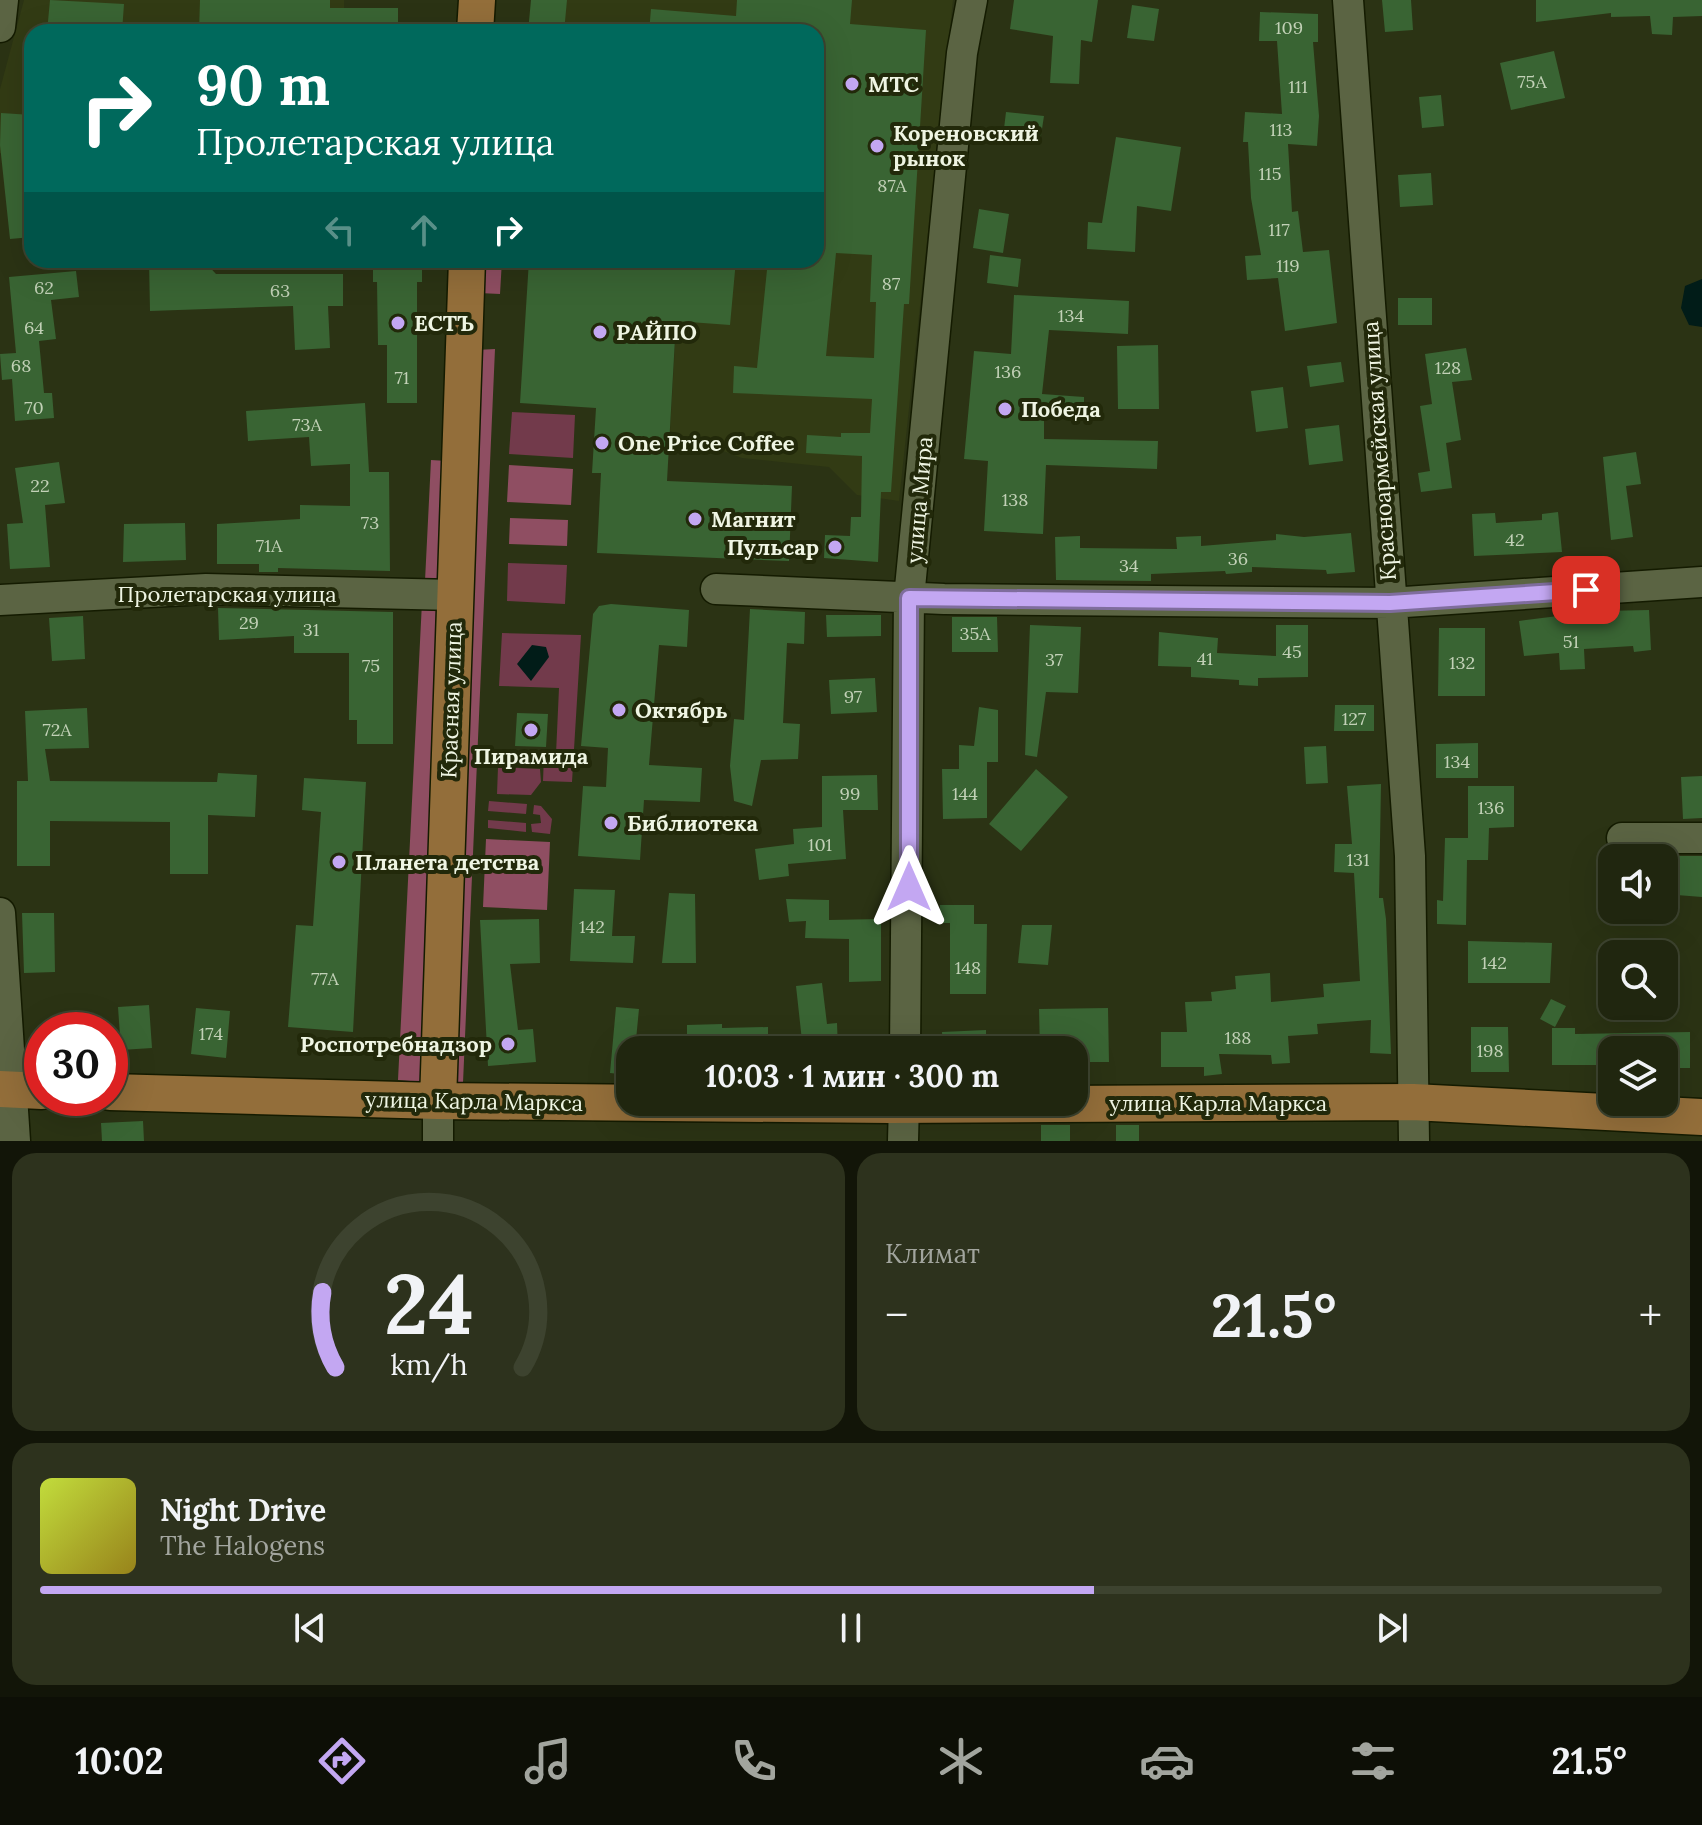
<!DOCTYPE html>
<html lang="ru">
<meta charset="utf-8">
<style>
:root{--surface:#20260f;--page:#2d321d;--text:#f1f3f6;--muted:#a2a59e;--line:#3d432f;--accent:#c3a7f2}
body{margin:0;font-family:Lora,serif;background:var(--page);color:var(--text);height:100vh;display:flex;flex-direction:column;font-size:30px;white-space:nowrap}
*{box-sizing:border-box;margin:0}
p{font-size:26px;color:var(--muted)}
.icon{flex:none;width:44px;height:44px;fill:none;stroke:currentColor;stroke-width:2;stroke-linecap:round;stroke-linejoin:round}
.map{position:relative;height:1141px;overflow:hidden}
.drawer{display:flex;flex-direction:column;gap:12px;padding:12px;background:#121508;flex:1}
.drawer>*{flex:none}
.banner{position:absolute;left:24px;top:24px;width:800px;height:244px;border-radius:24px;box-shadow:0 8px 32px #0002,0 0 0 2px var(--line);background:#00695c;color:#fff;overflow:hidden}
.buttons{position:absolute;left:1598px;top:844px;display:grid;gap:16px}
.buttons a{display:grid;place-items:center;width:80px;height:80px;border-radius:16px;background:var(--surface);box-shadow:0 8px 32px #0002,0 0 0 2px var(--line);font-size:40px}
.speed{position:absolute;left:24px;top:1012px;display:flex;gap:16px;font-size:40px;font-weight:700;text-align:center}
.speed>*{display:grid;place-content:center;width:104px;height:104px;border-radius:50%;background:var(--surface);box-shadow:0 8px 32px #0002,0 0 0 2px var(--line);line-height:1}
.speed .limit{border:12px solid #d22;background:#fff;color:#111}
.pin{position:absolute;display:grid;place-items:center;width:68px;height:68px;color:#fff;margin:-34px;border-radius:16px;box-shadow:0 4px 12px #0006}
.me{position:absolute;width:88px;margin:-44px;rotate:0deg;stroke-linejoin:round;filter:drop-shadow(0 0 6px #0008)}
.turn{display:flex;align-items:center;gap:28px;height:168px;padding:0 40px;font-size:36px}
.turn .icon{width:104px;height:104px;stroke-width:2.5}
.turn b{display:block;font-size:56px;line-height:68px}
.lanes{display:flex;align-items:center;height:76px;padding:0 40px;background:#0003;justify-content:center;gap:40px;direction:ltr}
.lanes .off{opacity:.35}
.big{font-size:60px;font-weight:700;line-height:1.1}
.drawer .tile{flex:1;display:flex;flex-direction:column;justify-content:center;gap:12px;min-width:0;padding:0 28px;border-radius:24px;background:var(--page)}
.drawer .dial{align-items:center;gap:0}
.dial svg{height:208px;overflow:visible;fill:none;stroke:var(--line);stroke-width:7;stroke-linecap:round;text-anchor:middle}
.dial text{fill:var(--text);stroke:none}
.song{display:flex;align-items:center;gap:24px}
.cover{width:96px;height:96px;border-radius:12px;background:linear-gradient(135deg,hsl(70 70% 55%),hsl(50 70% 35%))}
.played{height:8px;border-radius:4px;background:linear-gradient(90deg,var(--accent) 65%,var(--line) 65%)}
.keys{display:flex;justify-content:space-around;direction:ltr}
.heat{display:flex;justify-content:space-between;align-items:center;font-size:44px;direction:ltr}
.drawer .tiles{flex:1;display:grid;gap:12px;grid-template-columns:1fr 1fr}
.tile:last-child{grid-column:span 2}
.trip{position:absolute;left:616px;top:1036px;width:472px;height:80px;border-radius:24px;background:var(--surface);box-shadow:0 8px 32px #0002,0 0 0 2px var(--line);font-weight:700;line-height:80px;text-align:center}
.tab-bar{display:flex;height:128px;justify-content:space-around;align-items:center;background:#0d0f06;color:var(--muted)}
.tab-bar .icon{width:56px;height:56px}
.tab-bar .selected{color:var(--accent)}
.tab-bar b{font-size:36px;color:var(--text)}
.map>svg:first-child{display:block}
.built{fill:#323b14}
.green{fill:#723a4b}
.forest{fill:#8f4e62}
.water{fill:#011c18}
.building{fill:#396433;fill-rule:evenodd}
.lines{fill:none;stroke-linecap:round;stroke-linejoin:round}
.minor-casing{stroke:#141b00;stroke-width:33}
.major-casing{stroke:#141b00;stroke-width:39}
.minor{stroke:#5b6443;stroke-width:30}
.major{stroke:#936e3a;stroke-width:36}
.route-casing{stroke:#7f6d9d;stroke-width:20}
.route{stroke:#c3a7f2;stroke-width:14}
.poi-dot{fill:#c3a7f2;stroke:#22290a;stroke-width:3}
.labels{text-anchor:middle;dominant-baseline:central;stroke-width:8;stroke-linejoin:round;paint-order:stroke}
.number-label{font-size:18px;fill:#c2d1b7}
.poi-label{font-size:22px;font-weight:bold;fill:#eff5e3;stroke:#22290a;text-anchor:start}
.street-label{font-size:22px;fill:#eff5e3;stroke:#22290a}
</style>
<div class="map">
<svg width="1702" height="1141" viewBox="0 0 1702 1141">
<rect width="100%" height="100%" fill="#2b3314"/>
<path class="built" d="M24,0H344V32H32V154L0,153V89Z
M532,0H953L899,501L857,495L829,467L742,458L670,431L680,260H816V32H528Z
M210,260H342V269L216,268Z"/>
<path class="green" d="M512,412L575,415L573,458L509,454Z
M508,563L567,565L565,604L507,601Z
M502,633L581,635L572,782L543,781L544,755L556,754L559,688L499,686Z
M498,750L542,755L541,762L497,760Z
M498,767L540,769L541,782L531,795L497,794Z
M489,801L527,804L526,814L488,811Z
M534,805L541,806L552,819L550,834L532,832L531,824L541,823L540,815L533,814Z
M488,820L526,823V832L488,828Z"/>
<path class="forest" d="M480,260H502L500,294L479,293Z
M495,349L463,1083L448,1082L476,350Z
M431,460L447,461L442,582L425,581Z
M509,465L573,469L571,505L507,502Z
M510,518L568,520L567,546L509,544Z
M422,602L445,603L421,1082L398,1080Z
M486,839L550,842L547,910L483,907Z"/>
<path class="water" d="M1702,279V327L1689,325L1681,308L1685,286Z
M532,645L546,647L549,657L531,681L517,664Z"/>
<path class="building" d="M50,0L124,4L122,32H47Z
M200,0H330V8H398V32H199Z
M531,0H567L564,32H528Z
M737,0H852L850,24L926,30L909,304H904L891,492H881L878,562L824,558L825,535L850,536L851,517H861L862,456L806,453L807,435L841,437V433H870L872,399L733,393L734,366L757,368L768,260L816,262V32H649L651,9L736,16ZM836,253L872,255L870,302H876L874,358L826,356Z
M1014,0H1098L1092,42L1081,40L1079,84L1050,83L1053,36L1010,29Z
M1382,0H1411L1413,30L1385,32Z
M1536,0H1702V16L1673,17L1672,35L1652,34L1650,16L1611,17V13L1536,22Z
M1132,5L1159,9L1154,41L1127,38Z
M1260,12L1318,14V42H1313L1319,116L1317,146L1288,144L1292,212L1298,211L1303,252L1329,250L1337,323L1285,331L1278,278L1247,280L1245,256L1261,255L1251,198L1248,142H1243L1245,112L1282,114L1277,41H1259Z
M1554,51L1565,98L1511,110L1500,63Z
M1441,95L1444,126L1422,128L1419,97Z
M1006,112L1044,116L1040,142L1003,137Z
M1,113L32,115V237L10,239L0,145Z
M1116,137L1181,147L1171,211L1137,206L1135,252L1087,249L1088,222L1102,223Z
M1431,173L1433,205L1400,207L1398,175Z
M979,209L1009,214L1003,253L973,248Z
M990,255L1021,259L1018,287L987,283Z
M149,260H203L216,274H343V306H328L330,348L295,350L293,306L150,311Z
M373,260H422V282H417V403H387V345H378L377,282H373Z
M529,260H736L730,325L676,321L667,481L792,486L789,561L597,553L601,473H592L596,408L520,403Z
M76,271L79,297L51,300L56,339L39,341L44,393H52L54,418L15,421L12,379L2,380L0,354L16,353L9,277Z
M1014,295L1129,301L1128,334L1049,330L1042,394L1084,397V410H1044V439L1158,441L1157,469L1046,465L1043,534L984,531L988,461L964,459L974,351L1011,354Z
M1398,298H1432V325H1398Z
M1158,345L1159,409H1118L1117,346Z
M1466,348L1472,380L1452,382L1461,440L1446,443L1452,488L1421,492L1418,473L1430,471L1420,406L1432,404L1425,354Z
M1341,362L1344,382L1310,387L1307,366Z
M1283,387L1288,428L1256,432L1251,391Z
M365,403L369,472H389L390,571L278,568V572H259V564H217V524L300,519V505L350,506V464L311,466L309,437L248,441L246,411Z
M1339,425L1343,461L1309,465L1305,429Z
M1636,452L1641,484L1626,486L1633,537L1611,540L1603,457Z
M59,462L65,503L45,505L50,567L10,569L7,524L23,523L15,468Z
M1558,512L1562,552L1474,556L1472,514L1495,513L1496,523L1542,520V514Z
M185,523L186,560L123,562L124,524Z
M1351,533L1355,572L1327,574L1326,570L1252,567V572L1226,574L1225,571L1151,574V581L1056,580L1055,537L1080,536V548L1177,549L1176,537L1201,536V546L1276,540V534L1304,537Z
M611,604L689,610L687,647L659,645L649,765L702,768L700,802L644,800L640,860L578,856L583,786L606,787L608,748L581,746L593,614L599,606Z
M218,608L393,612V744H357V720H349V653H294V636L219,640Z
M750,609L805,612L804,644L787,643L783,723L800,724L798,759L761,760L752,806L734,801L730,766L734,719L744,720Z
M1649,610L1651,650L1634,652L1633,646L1584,649L1585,669L1560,670L1559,653L1524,656L1519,621L1558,616V612Z
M826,615H881V636L827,637Z
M83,616L85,659L52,661L49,618Z
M952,617H997L998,652H952Z
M1030,625L1081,627L1078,693L1046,692L1037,757L1025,755Z
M1276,625H1308V677L1258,678V686L1239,685V680L1191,677V667L1158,666L1159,632L1218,638L1217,653L1276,656Z
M1439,628H1485V696H1438Z
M875,678L877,712L831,714L829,680Z
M1335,705H1374V731H1334Z
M979,707L998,710V762H987V818L943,819L942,769H959V745L974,746Z
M87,708L89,748L45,749L50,781L217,782L218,773L257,775L255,817L208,815V874H170V822L50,821V866H17V781H28L25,711Z
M517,713L548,714L546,747L515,746Z
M1478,743V778H1436V744Z
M1326,746L1328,783L1306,784L1304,747Z
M1036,769L1068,797L1021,851L989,824Z
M877,775L878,810H843L846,859L788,864L789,876L759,880L755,849L794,844L793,829L822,827V776Z
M1702,776V818L1683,819L1681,777Z
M304,778L366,782L353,1032L288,1027L296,925L313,926L321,812L302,810Z
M1381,784L1379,898H1383L1386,919L1391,1054L1370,1053L1371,1020L1317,1024L1318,1034L1288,1036L1290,1063L1272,1064L1271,1055L1219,1054L1222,1074L1204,1076V1067H1161V1032H1187L1185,1002L1212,1001L1211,992L1236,989L1235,976L1270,973L1271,1002L1324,997L1323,984L1360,981L1354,873L1334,872L1335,844H1352L1347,786Z
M1468,786H1514V827L1489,828L1488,860H1467L1466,925L1437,924V900L1443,901L1445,838H1468Z
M1664,856H1702V897L1664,894Z
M574,889L615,890L612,936H635L633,963L570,961Z
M669,893L695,894L696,963H662Z
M786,899L829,900V920L881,919V981L849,982V939L805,938L806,921L789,922Z
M940,905H974V924H987L986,994H950V923H940Z
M22,913H54L55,972L24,973Z
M539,919L540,963L510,964L518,1030L533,1029L536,1062L488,1066L480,920Z
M1022,925H1052L1048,965L1018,963Z
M1468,941L1552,943L1550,983H1468Z
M822,983L827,1024L837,1023L838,1050H803L796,986Z
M1551,999L1566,1006L1555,1027L1540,1019Z
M149,1005L152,1048L121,1050L118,1007Z
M616,1007L639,1009L635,1050H630V1075L610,1073Z
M196,1008L230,1011L226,1058L191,1054Z
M1108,1008L1109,1062H1074V1050H1040L1039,1009Z
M722,1024V1028L768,1027V1050H687V1025Z
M1471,1027H1508L1509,1072H1471Z
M1552,1028H1575V1034L1690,1032V1068H1664V1050H1612V1065H1552Z
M986,1030V1050H943L942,1032Z
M143,1121L144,1141H102L101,1123Z
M1041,1125H1070V1141H1041Z
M1116,1125H1139V1141H1116Z"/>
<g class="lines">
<g class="minor-casing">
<path id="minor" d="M1348,0L1410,856L1414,1141
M0,27L3,0
M716,589L944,599L1390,603L1702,582
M0,600L206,589L454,595
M1622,838H1702
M0,913L15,1141
M905,1050L909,598L962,53L972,0
M438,1141V1101
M903,1141L904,1102"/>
</g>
<g class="major-casing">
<path id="major" d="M475,32L477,0
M0,1089L42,1091
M110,1092L438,1101L890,1105L1413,1102L1702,1117
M438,1101L467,260"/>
</g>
<use href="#minor" class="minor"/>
<use href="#major" class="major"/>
</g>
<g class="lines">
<g class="route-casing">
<path id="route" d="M909,887V598L1390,603L1586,590"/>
</g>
<use href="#route" class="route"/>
</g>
<g class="poi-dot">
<circle cx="852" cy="84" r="8"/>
<circle cx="877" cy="146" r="8"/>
<circle cx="398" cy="323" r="8"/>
<circle cx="600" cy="332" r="8"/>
<circle cx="1005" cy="409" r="8"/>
<circle cx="602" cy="443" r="8"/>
<circle cx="695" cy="519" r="8"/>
<circle cx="835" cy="547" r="8"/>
<circle cx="619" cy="710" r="8"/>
<circle cx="531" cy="730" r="8"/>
<circle cx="611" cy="823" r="8"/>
<circle cx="339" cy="862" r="8"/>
<circle cx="508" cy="1044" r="8"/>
</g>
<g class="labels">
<g class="number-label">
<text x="1289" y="27">109</text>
<text x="1532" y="81">75А</text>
<text x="1298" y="86">111</text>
<text x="1281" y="129">113</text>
<text x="1270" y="173">115</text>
<text x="892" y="185">87А</text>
<text x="1279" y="229">117</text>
<text x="1288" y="265">119</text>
<text x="891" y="283">87</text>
<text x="44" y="287">62</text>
<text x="280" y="290">63</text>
<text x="1071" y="315">134</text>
<text x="34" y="327">64</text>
<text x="21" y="365">68</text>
<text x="1448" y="367">128</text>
<text x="1008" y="371">136</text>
<text x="402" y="377">71</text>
<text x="34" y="407">70</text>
<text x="307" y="424">73А</text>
<text x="40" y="485">22</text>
<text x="1015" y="499">138</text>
<text x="370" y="522">73</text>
<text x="1515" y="539">42</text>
<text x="269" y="545">71А</text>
<text x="1238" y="558">36</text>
<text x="1129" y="565">34</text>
<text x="249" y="622">29</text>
<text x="311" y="629">31</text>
<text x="975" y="633">35А</text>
<text x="1571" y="641">51</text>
<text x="1292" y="651">45</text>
<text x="1205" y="658">41</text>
<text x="1054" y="659">37</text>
<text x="1462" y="662">132</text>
<text x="371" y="665">75</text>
<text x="853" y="696">97</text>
<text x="1354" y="718">127</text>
<text x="57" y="729">72А</text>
<text x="1457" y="761">134</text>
<text x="850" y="793">99</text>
<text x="965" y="793">144</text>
<text x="1491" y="807">136</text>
<text x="820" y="844">101</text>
<text x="1358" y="859">131</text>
<text x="592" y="926">142</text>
<text x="1494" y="962">142</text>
<text x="968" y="967">148</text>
<text x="325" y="978">77А</text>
<text x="211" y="1033">174</text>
<text x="1238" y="1037">188</text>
<text x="1490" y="1050">198</text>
</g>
<g class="poi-label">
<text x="868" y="84">МТС</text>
<text x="893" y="133">Кореновский<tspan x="893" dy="25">рынок</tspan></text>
<text x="414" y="323">ЕСТЪ</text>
<text x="616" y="332">РАЙПО</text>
<text x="1021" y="409">Победа</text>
<text x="618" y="443">One Price Coffee</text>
<text x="711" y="519">Магнит</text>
<text x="819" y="547" text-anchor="end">Пульсар</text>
<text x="635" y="710">Октябрь</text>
<text x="531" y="756" text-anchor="middle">Пирамида</text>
<text x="627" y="823">Библиотека</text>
<text x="355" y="862">Планета детства</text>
<text x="492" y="1044" text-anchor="end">Роспотребнадзор</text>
</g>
<g class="street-label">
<text transform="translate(1379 451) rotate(-94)">Красноармейская улица</text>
<text transform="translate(919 500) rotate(-85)">улица Мира</text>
<text x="227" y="594">Пролетарская улица</text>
<text transform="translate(451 700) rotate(-88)">Красная улица</text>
<text transform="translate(474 1101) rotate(1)">улица Карла Маркса</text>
<text x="1218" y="1103">улица Карла Маркса</text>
</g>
</g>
</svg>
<div class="buttons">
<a><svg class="icon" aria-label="sound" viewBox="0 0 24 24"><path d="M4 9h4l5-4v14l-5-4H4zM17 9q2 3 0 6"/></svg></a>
<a><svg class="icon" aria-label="search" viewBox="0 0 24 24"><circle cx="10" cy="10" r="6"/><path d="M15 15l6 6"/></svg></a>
<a><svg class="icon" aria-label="layers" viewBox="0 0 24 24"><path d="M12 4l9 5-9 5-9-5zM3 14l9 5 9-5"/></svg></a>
</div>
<div class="speed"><div class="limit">30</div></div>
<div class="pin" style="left:1586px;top:590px;background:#d93025"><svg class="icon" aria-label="arrive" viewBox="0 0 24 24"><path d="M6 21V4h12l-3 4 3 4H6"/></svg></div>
<svg class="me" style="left:909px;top:887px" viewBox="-20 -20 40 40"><path d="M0-17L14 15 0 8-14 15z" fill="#c3a7f2" stroke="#fff" stroke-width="4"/></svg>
<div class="trip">10:03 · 1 мин · 300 m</div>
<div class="banner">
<div class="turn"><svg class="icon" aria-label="right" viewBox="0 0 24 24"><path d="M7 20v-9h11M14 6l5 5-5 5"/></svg><div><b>90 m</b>Пролетарская улица</div></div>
<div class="lanes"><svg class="icon off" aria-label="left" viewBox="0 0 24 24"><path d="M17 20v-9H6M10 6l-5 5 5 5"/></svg><svg class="icon off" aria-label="ahead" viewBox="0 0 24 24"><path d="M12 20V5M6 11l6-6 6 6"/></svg><svg class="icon" aria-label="right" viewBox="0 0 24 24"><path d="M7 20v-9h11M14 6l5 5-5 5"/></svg></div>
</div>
</div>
<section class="drawer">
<div class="tiles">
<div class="tile dial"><svg viewBox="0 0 100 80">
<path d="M14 69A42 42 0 1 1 86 69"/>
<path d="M14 69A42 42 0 0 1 9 40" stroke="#c3a7f2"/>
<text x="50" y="56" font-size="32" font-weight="700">24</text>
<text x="50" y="72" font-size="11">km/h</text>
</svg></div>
<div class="tile"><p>Климат</p>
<div class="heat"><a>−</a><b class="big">21.5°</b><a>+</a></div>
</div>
<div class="tile">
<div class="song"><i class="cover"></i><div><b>Night Drive</b><p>The Halogens</p></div></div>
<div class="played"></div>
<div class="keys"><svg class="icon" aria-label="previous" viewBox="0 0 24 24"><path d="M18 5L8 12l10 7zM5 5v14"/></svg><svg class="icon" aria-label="pause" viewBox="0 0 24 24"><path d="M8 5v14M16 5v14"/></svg><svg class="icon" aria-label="next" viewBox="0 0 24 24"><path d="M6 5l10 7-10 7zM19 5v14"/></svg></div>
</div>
</div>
</section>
<nav class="tab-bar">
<b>10:02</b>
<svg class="icon selected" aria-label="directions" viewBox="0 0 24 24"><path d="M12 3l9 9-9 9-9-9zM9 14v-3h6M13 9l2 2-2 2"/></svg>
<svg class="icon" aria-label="music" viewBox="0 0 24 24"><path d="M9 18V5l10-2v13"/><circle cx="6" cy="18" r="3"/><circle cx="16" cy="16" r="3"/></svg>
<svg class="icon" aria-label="phone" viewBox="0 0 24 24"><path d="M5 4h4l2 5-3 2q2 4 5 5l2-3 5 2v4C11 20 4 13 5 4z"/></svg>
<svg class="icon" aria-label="climate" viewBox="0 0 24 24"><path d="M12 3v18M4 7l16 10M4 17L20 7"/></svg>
<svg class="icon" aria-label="car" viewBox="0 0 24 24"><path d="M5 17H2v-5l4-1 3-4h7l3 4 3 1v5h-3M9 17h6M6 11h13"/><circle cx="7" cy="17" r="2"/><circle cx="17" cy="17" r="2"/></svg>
<svg class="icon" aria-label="filters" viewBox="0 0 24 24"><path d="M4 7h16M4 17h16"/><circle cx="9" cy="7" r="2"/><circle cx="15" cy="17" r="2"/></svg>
<b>21.5°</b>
</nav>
